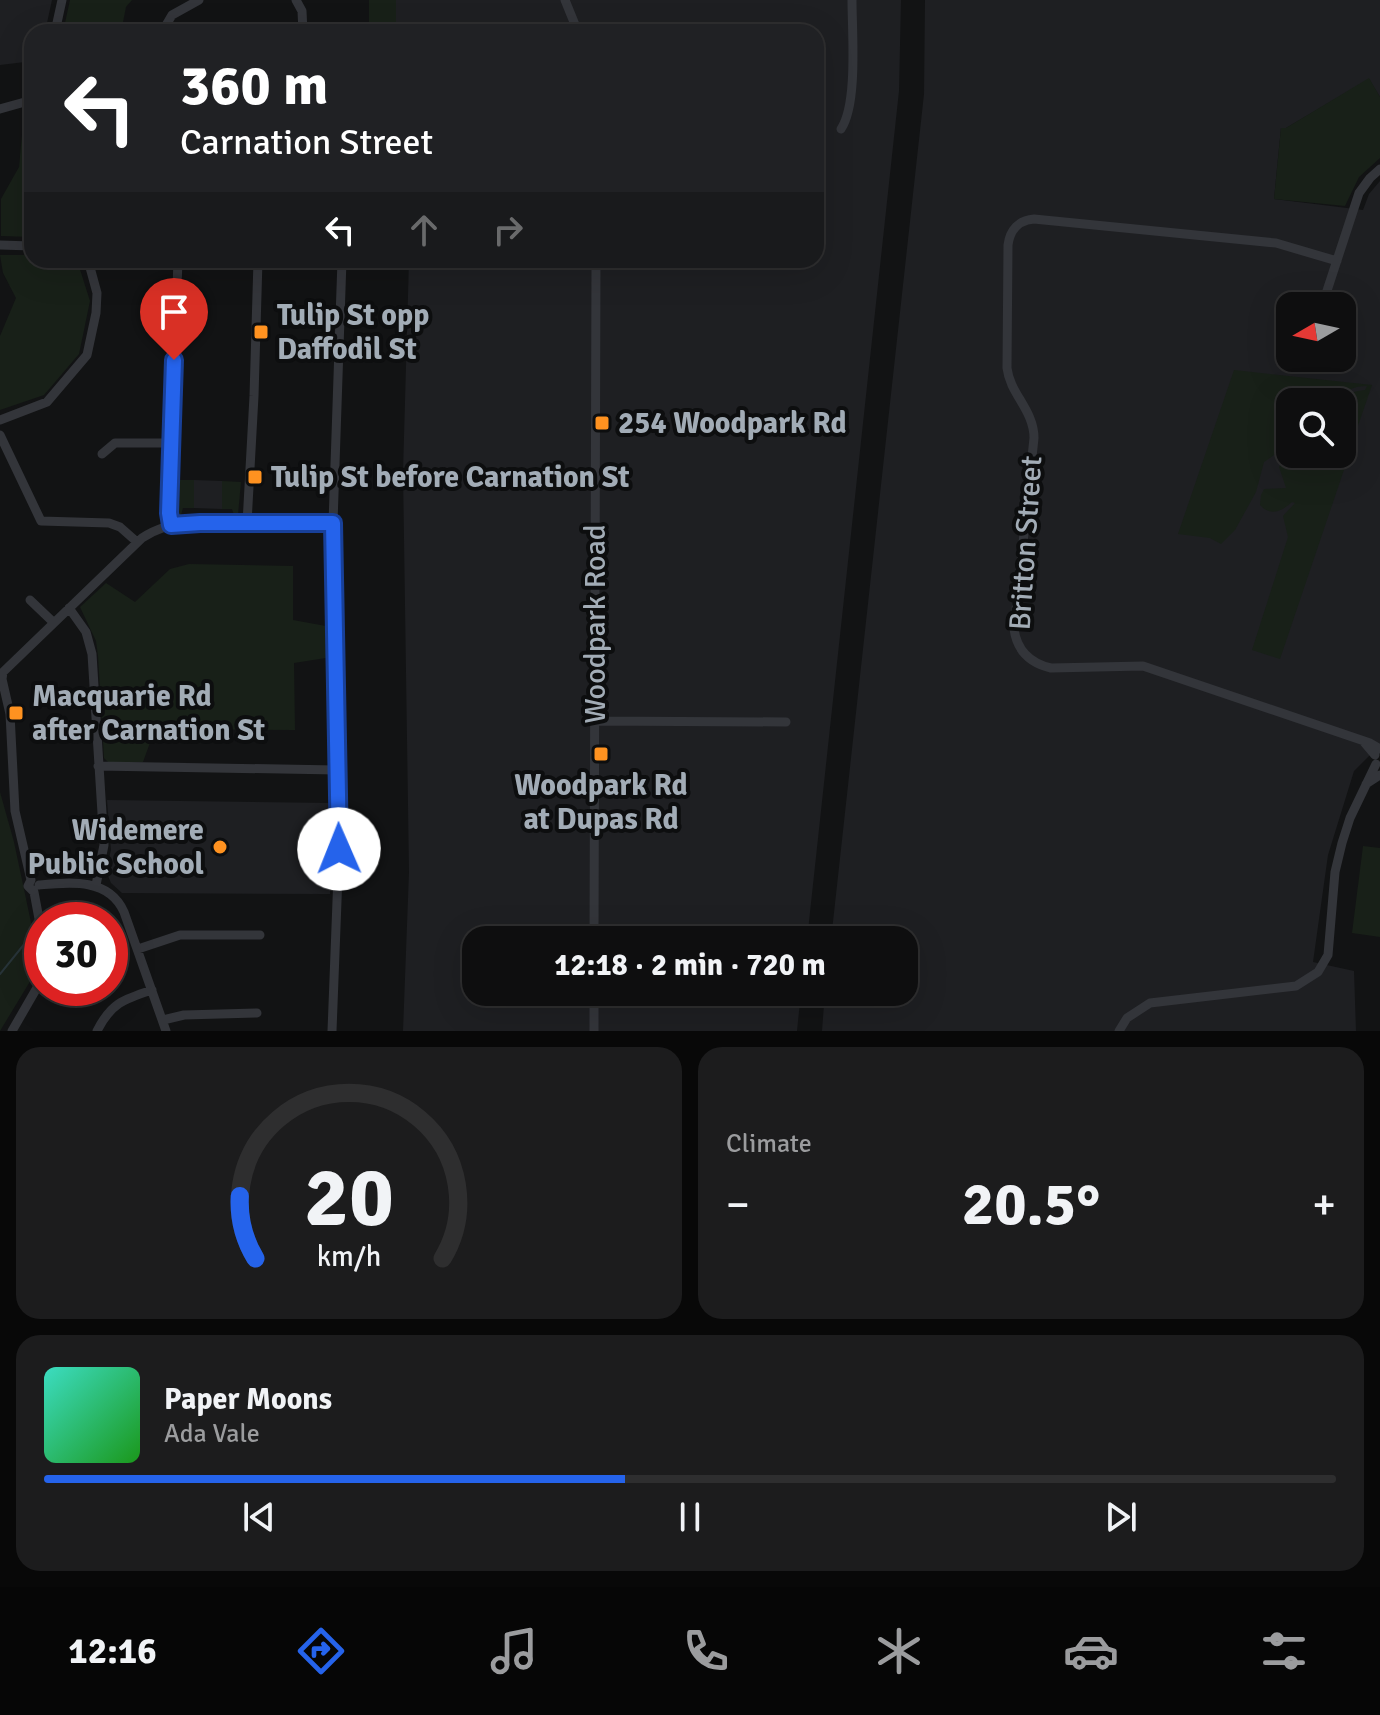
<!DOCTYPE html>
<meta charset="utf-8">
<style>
:root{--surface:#0e0e0f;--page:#1c1c1d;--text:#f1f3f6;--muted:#9b9c9e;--line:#2e2e2f;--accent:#2563eb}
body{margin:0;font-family:Signika,sans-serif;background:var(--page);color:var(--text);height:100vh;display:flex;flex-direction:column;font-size:30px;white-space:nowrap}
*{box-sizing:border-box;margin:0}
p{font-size:26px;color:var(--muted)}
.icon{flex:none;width:44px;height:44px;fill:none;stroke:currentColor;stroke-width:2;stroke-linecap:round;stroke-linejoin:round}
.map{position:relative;height:1031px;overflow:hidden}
.sheet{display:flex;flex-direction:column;gap:16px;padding:16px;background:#080808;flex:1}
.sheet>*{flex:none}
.banner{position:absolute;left:24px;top:24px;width:800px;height:244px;border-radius:24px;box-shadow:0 8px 32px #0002,0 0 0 2px var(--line);background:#202124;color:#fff;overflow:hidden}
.needle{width:52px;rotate:261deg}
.controls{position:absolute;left:1276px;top:292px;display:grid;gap:16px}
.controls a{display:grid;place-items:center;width:80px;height:80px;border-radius:16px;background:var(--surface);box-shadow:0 8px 32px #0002,0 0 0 2px var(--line);font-size:40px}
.speed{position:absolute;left:24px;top:902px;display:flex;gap:16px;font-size:40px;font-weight:700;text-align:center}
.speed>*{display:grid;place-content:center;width:104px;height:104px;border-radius:50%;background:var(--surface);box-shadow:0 8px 32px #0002,0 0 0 2px var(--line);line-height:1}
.speed .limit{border:12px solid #d22;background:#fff;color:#111}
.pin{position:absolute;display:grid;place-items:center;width:68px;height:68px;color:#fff;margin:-82px -34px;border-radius:50% 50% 50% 0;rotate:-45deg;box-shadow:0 0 8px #0007}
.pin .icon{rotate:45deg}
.me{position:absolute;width:88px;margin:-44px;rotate:359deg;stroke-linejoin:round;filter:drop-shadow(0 0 6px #0008)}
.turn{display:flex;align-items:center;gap:28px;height:168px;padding:0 24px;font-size:36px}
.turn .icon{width:104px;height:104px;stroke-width:2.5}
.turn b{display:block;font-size:56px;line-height:68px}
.lanes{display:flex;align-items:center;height:76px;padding:0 24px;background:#0003;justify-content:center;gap:40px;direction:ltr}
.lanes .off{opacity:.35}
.big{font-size:60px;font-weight:800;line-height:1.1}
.sheet .tile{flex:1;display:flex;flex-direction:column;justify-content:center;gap:12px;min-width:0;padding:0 28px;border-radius:24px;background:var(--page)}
.sheet .dial{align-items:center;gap:0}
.dial svg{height:208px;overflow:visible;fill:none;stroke:var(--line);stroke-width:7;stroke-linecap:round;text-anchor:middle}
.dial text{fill:var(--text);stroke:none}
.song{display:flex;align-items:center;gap:24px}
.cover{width:96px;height:96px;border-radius:12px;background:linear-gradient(135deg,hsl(170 70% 55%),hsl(120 70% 35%))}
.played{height:8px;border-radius:4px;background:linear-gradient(90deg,var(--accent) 45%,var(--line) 45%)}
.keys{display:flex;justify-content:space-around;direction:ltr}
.heat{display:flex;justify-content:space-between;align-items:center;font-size:44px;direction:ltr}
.sheet .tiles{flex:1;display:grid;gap:16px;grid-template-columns:1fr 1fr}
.tile:last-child{grid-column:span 2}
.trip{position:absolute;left:462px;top:926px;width:456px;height:80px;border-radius:24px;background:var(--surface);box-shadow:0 8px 32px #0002,0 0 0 2px var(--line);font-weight:800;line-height:80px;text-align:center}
.menu{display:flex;height:128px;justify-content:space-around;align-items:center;background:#060606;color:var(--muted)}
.menu .icon{width:56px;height:56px}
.menu .selected{color:var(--accent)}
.menu b{font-size:36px;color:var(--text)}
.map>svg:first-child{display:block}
.built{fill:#1e1f22;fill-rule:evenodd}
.green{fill:#182018}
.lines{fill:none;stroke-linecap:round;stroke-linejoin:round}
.stream{stroke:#283439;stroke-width:2}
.minor{stroke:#33353a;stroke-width:9}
.route-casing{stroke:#184099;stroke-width:20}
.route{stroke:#2563eb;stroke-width:14}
.poi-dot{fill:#ff9220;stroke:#0d0e0f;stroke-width:3}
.labels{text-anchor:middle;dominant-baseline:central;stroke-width:8;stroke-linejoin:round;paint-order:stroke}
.poi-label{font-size:30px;font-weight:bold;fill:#a2acb6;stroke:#0d0e0f;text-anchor:start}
.street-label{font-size:30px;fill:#a2acb6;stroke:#0d0e0f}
</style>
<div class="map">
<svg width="1380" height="1031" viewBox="0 0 1380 1031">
<rect width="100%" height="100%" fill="#121314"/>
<path class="built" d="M0,0H52L45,32H32V82L28,90L25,62L0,65Z
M396,0H901L899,91L807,940H476V992H801L797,1031H403L409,872L403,472L409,260H816V32H417V23L396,26Z
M925,0H1380V97L1369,79L1286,128H1281L1274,199L1363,210L1369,194L1380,181V745L1354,771L1328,855L1313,962L1354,971L1356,1031H822L825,992H904V940H831L924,94ZM1290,306H1342V358H1290ZM1290,402H1342V454H1290Z
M194,480L222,481V509L194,508Z
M107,800L330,803V894L122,893L111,883L106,871L111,850Z"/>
<path class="green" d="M70,0H132L126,7L121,32H63Z
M369,0H396V25L417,23V32H369Z
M1369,78L1380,97V158L1359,177L1345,206L1274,199L1281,128H1286Z
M32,112V237L1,236V199L19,167L24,113Z
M0,255H32V260H77L90,301L79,354L44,395L0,410V336L16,298L3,273Z
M1234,370L1372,385L1352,443L1342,437C1342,413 1334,393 1365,390L1367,386C1354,386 1344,390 1338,402H1290V454H1342V449L1350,452L1280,659L1252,650L1288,537L1283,516L1295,503L1292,502C1282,511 1271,517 1260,505L1261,495L1264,489L1286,488L1279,467L1284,460L1282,456L1277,453L1264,462L1256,492L1235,530L1221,544L1210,538L1178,534Z
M178,480H194V508H183L181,515H177Z
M222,481L241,482L238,515H234L232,509H222Z
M189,564L293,566V620L326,626V658L294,663L295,730L155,729L143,762H108L104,758L98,656L96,641L80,607L106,583L135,602L170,569Z
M0,792L14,842L40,965L0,1031Z
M1363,846L1380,848V937L1352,933Z"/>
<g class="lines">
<path class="stream" d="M0,974L30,937"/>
<path class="minor" d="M296,0L302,11L303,32
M565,0L578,32
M55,32L62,0
M162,32L172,15L199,0
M0,109L32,100
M841,129C858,104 852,32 852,0
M0,245L32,246
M1337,261L1276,243L1034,219C1019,220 1010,230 1008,245L1007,368C1010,394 1034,410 1034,438L1014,629C1017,651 1030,663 1051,668L1143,666L1370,743L1380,749
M1322,306L1359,193L1370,178L1380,169
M0,420L47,402L87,355L96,313L97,293L88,260
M0,435L41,521L109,523L120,527L137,542
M102,454L115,443H171
M247,523L254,396L258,260
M171,525L170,477L178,260
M30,600L53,622
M69,608L86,632L92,654L104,845L96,885
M3,672L142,538C157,528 172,524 189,523H333
M3,672L2,679L10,714L15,811L31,880L28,886L34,892
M596,721L786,722
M1364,742L1375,755
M98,766L337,770
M1366,784L1380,775
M39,885C71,882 109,878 124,912L166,1031
M34,892L42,935
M594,940L596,260
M138,949L180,935H260
M163,1020L184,1015L257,1013
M12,1031L42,979
M97,1031C111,1003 124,999 152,990
M332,1031L339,849L333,523L342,260
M594,1031V992
M1119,1031L1127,1018L1150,1003L1296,986L1318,972L1328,955L1335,872L1342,843L1350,818L1376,764"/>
</g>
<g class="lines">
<g class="route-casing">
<path id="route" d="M174,360L169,513L171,525L200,523H333L339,849"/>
</g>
<use href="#route" class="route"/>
</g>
<g class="poi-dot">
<rect x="253" y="324" width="16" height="16" rx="4"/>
<rect x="594" y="415" width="16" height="16" rx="4"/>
<rect x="247" y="469" width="16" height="16" rx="4"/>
<rect x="8" y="705" width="16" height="16" rx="4"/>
<rect x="593" y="746" width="16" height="16" rx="4"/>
<circle cx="220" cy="847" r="8"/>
</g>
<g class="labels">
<g class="poi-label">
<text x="277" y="315">Tulip St opp<tspan x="277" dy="34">Daffodil St</tspan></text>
<text x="618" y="423">254 Woodpark Rd</text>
<text x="271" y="477">Tulip St before Carnation St</text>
<text x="32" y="696">Macquarie Rd<tspan x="32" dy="34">after Carnation St</tspan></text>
<text x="601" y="785" text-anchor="middle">Woodpark Rd<tspan x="601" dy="34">at Dupas Rd</tspan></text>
<text x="204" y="830" text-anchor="end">Widemere<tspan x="204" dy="34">Public School</tspan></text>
</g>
<g class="street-label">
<text transform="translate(1026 543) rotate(-86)">Britton Street</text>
<text transform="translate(595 624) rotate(-90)">Woodpark Road</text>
</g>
</g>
</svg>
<div class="controls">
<a><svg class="needle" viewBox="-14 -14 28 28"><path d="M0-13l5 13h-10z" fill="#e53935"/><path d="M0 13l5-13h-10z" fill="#9b9c9e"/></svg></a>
<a><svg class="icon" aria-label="search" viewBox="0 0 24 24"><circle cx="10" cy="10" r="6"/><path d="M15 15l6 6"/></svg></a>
</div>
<div class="speed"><div class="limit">30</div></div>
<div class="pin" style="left:174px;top:360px;background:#d93025"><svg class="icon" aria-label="arrive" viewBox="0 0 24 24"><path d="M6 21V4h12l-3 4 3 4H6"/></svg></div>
<svg class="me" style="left:339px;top:849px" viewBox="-20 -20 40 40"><circle r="19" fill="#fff"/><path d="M0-13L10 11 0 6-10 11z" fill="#2563eb"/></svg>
<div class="trip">12:18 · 2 min · 720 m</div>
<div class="banner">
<div class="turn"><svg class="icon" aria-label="left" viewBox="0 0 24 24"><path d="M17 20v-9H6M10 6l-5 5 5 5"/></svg><div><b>360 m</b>Carnation Street</div></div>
<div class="lanes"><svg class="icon" aria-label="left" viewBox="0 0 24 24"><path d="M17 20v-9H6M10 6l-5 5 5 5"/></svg><svg class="icon off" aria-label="ahead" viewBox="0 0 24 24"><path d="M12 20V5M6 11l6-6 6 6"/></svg><svg class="icon off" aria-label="right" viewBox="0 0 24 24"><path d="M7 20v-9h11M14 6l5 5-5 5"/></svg></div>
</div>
</div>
<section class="sheet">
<div class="tiles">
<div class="tile dial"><svg viewBox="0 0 100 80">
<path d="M14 69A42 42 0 1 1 86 69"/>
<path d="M14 69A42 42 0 0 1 8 45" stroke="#2563eb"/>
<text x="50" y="56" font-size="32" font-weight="700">20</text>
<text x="50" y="72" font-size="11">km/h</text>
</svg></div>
<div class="tile"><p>Climate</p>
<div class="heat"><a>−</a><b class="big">20.5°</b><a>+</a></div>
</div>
<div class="tile">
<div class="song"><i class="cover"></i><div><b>Paper Moons</b><p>Ada Vale</p></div></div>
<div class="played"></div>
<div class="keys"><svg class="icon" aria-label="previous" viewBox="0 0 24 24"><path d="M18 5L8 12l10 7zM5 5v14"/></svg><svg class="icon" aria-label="pause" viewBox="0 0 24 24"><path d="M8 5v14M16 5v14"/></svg><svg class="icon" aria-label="next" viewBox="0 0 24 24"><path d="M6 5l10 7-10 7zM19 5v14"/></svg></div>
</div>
</div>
</section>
<nav class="menu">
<b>12:16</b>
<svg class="icon selected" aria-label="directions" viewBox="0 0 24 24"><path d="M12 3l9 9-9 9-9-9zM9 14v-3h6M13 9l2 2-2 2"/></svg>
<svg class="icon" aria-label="music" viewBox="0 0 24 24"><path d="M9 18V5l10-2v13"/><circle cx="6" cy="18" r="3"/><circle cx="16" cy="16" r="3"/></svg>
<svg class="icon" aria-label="phone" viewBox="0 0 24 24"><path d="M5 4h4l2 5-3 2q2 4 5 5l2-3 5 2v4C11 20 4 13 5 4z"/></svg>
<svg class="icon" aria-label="climate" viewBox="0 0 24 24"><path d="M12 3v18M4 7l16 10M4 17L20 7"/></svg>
<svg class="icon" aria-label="car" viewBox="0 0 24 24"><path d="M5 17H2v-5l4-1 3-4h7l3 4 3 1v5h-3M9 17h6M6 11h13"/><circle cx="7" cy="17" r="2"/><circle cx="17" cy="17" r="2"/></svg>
<svg class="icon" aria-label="filters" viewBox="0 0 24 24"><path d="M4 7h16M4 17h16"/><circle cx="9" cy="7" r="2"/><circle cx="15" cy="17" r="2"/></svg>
</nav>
